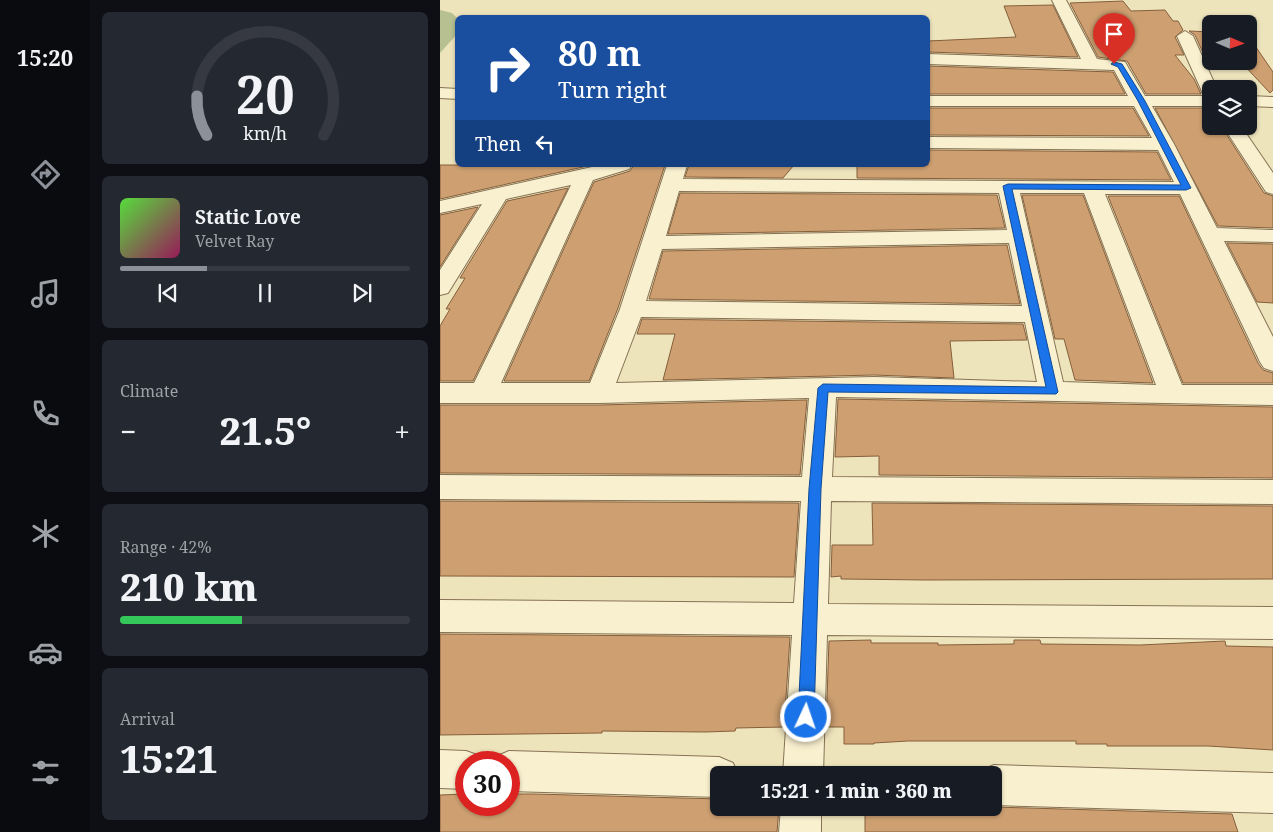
<!DOCTYPE html>
<meta charset="utf-8">
<style>
:root{--surface:#171b24;--page:#242831;--text:#f1f3f6;--muted:#9ea1a6;--line:#363941;--accent:#8c9099}
body{margin:0;font-family:"Noto Serif",serif;background:var(--page);color:var(--text);height:100vh;display:flex;flex-direction:column;font-size:19px;white-space:nowrap}
*{box-sizing:border-box;margin:0}
p{font-size:16px;color:var(--muted)}
.icon{flex:none;width:28px;height:28px;fill:none;stroke:currentColor;stroke-width:2;stroke-linecap:round;stroke-linejoin:round}
.map{position:relative;flex:1;overflow:hidden}
.side{display:flex;flex-direction:column;gap:12px;padding:12px;background:#0d0f14;width:350px}
.side>*{flex:none}
.hud{position:absolute;left:15px;top:15px;width:475px;height:152px;border-radius:8px;box-shadow:0 1px 4px #0004;background:#1a4fa0;color:#fff;overflow:hidden}
.needle{width:32px;rotate:92deg}
.buttons{position:absolute;left:762px;top:15px;display:grid;gap:10px}
.buttons a{display:grid;place-items:center;width:55px;height:55px;border-radius:8px;background:var(--surface);box-shadow:0 1px 4px #0004;font-size:25px}
.speed{position:absolute;left:15px;top:751px;display:flex;gap:10px;font-size:25px;font-weight:700;text-align:center}
.speed>*{display:grid;place-content:center;width:65px;height:65px;border-radius:50%;background:var(--surface);box-shadow:0 1px 4px #0004;line-height:1}
.speed .limit{border:8px solid #d22;background:#fff;color:#111}
.pin{position:absolute;display:grid;place-items:center;width:42px;height:42px;color:#fff;margin:-51px -21px;border-radius:50% 50% 50% 0;rotate:-45deg;box-shadow:0 0 5px #0007}
.pin .icon{rotate:45deg}
.me{position:absolute;width:55px;margin:-28px;rotate:3deg;stroke-linejoin:round;filter:drop-shadow(0 0 4px #0008)}
.turn{display:flex;align-items:center;gap:18px;height:105px;padding:0 20px;font-size:22px}
.turn .icon{width:65px;height:65px;stroke-width:2.5}
.turn b{display:block;font-size:35px;line-height:42px}
.then{display:flex;align-items:center;height:48px;padding:0 20px;background:#0003;gap:10px;font-size:19px}
.big{font-size:38px;font-weight:800;line-height:1.1}
.side .tile{flex:1;display:flex;flex-direction:column;justify-content:center;gap:8px;min-width:0;padding:0 18px;border-radius:8px;background:var(--page)}
.side .dial{align-items:center;gap:0}
.dial svg{height:130px;overflow:visible;fill:none;stroke:var(--line);stroke-width:7;stroke-linecap:round;text-anchor:middle}
.dial text{fill:var(--text);stroke:none}
.song{display:flex;align-items:center;gap:15px}
.cover{width:60px;height:60px;border-radius:8px;background:linear-gradient(135deg,hsl(110 70% 55%),hsl(330 70% 35%))}
.played{height:5px;border-radius:2px;background:linear-gradient(90deg,var(--accent) 30%,var(--line) 30%)}
.keys{display:flex;justify-content:space-around;direction:ltr}
.heat{display:flex;justify-content:space-between;align-items:center;font-size:28px;direction:ltr}
.charge{height:8px;border-radius:4px;background:linear-gradient(90deg,#34c759 42%,var(--line) 0)}
.trip{position:absolute;left:270px;top:766px;width:292px;height:50px;border-radius:8px;background:var(--surface);box-shadow:0 1px 4px #0004;font-weight:800;line-height:50px;text-align:center}
main{display:flex;flex:1;min-height:0}
.menu{display:flex;flex-direction:column;width:90px;justify-content:space-around;align-items:center;background:#090b0e;color:var(--muted)}
.menu .icon{width:35px;height:35px}
.menu .current{color:var(--accent)}
.menu b{font-size:22px;color:var(--text)}
.map>svg:first-child{display:block}
.cemetery{fill:#b6c090}
.building{fill:#cea071;stroke:#855f3b}
.lines{fill:none;stroke-linecap:round;stroke-linejoin:round}
.street-casing{stroke:#867355;stroke-width:2}
.street{fill:#f9f0cf;fill-rule:evenodd}
.route{fill:#1a73e8;stroke:#114b97}
</style>
<main>
<nav class="menu">
<b>15:20</b>
<svg class="icon current" aria-label="directions" viewBox="0 0 24 24"><path d="M12 3l9 9-9 9-9-9zM9 14v-3h6M13 9l2 2-2 2"/></svg>
<svg class="icon" aria-label="music" viewBox="0 0 24 24"><path d="M9 18V5l10-2v13"/><circle cx="6" cy="18" r="3"/><circle cx="16" cy="16" r="3"/></svg>
<svg class="icon" aria-label="phone" viewBox="0 0 24 24"><path d="M5 4h4l2 5-3 2q2 4 5 5l2-3 5 2v4C11 20 4 13 5 4z"/></svg>
<svg class="icon" aria-label="climate" viewBox="0 0 24 24"><path d="M12 3v18M4 7l16 10M4 17L20 7"/></svg>
<svg class="icon" aria-label="car" viewBox="0 0 24 24"><path d="M5 17H2v-5l4-1 3-4h7l3 4 3 1v5h-3M9 17h6M6 11h13"/><circle cx="7" cy="17" r="2"/><circle cx="17" cy="17" r="2"/></svg>
<svg class="icon" aria-label="filters" viewBox="0 0 24 24"><path d="M4 7h16M4 17h16"/><circle cx="9" cy="7" r="2"/><circle cx="15" cy="17" r="2"/></svg>
</nav>
<section class="side">
<div class="tile dial"><svg viewBox="0 0 100 80">
<path d="M14 69A42 42 0 1 1 86 69"/>
<path d="M14 69A42 42 0 0 1 8 45" stroke="#8c9099"/>
<text x="50" y="56" font-size="32" font-weight="700">20</text>
<text x="50" y="72" font-size="11">km/h</text>
</svg></div>
<div class="tile">
<div class="song"><i class="cover"></i><div><b>Static Love</b><p>Velvet Ray</p></div></div>
<div class="played"></div>
<div class="keys"><svg class="icon" aria-label="previous" viewBox="0 0 24 24"><path d="M18 5L8 12l10 7zM5 5v14"/></svg><svg class="icon" aria-label="pause" viewBox="0 0 24 24"><path d="M8 5v14M16 5v14"/></svg><svg class="icon" aria-label="next" viewBox="0 0 24 24"><path d="M6 5l10 7-10 7zM19 5v14"/></svg></div>
</div>
<div class="tile"><p>Climate</p>
<div class="heat"><a>−</a><b class="big">21.5°</b><a>+</a></div>
</div>
<div class="tile"><p>Range · 42%</p><b class="big">210 km</b><div class="charge"></div></div>
<div class="tile"><p>Arrival</p><b class="big">15:21</b></div>
</section>
<div class="map">
<svg width="833" height="832" viewBox="0 0 833 832">
<rect width="100%" height="100%" fill="#eee4bc"/>
<path class="cemetery" d="M0,10L12,13L17,18L18,33L0,53Z"/>
<path class="building" d="M683,1L691,11L725,10L733,21H738L743,30L735,37L744,55H735L754,79L761,94H706L687,61L658,57L630,3Z
M613,5L638,57L488,52V41L576,37L564,6Z
M749,31L771,32V55H764L755,35Z
M809,37L833,72V90L830,93L800,61H809Z
M488,66L673,72L685,94H488Z
M488,108H693L709,136L488,135Z
M715,108H771V126H781L824,193L833,196V228L778,226Z
M488,150L717,152L731,180L417,178V165H488Z
M0,165H152L0,199Z
M194,165H225L178,308L149,381H64L154,182L190,171Z
M249,165H354L343,178L245,177Z
M128,188L33,381H0V326L10,309H6L25,278H20L67,201Z
M240,193L557,195L565,228L228,234Z
M582,195H643L713,383L635,380L624,339H615Z
M668,196H739L818,363L823,370L833,373V383H743Z
M38,207L0,267V215Z
M787,243L833,244V303L817,302Z
M567,245L580,304L209,299L223,251Z
M202,319L583,324L587,340L510,341L514,378L434,375L223,380L235,334H197Z
M398,399L833,407V478L439,475V456L395,457Z
M367,400L360,475L0,473V405H159Z
M0,501L359,503L354,577L0,576Z
M432,503L833,506V579L486,580L401,579V576L391,577L392,545H433Z
M0,634L350,637L344,727L296,728L295,731L265,732L162,731V733L0,735Z
M431,640V643H498V645L574,644V640H600L601,644L700,645L785,641L786,646L833,647V750L768,746H667V744H636V741H468L434,743V744H404V727H386L389,641Z
M26,794V805H69V794H94L279,799V808H339L337,832H0V795Z
M425,808L554,807L792,814L798,832H425Z"/>
<g class="lines">
<g class="street-casing">
<path id="street" d="M612,0H626L657,59L685,62L705,96H764L737,36L745,31L753,36L777,89H771V106H712L734,144L777,228L833,230V242L784,241L833,337V371L824,368L820,362L740,194H665L742,385H833V405L396,397L392,477L833,480V504L391,501L388,604L833,607V639L387,635L383,775H343L352,635L0,632V600L354,603L361,501L0,499V475L362,477L369,398L159,403H0V383H34L131,185L66,199L8,293L0,295V270L42,204L0,213V201L161,165H192L189,169L153,180L61,383H150L180,309L227,165H247L243,179L734,182L718,150L488,148V137L712,138L694,106H488V96H688L674,70L488,64V54L641,59ZM239,191L559,193L567,230L226,236ZM580,193H644L716,385L623,382ZM569,243L582,306L206,301L222,249ZM201,317L585,322L597,382L434,377L176,383Z
M0,88L18,89V99L0,98Z
M809,96L833,97V107L809,106Z
M783,126H801L833,173V194L826,192Z
M0,750L26,751L40,756L42,762H26V789L0,788Z
M69,751L279,757L293,763L298,775H279V797L69,791V762H53L55,757Z
M554,765L833,773V813L554,805V775H538L540,771Z
M341,808H381V832H339Z"/>
</g>
<use href="#street" class="street"/>
</g>
<path class="route" d="M674,62L682,64L705,101L751,188L746,190L572,189L618,392L616,394L388,392L381,489L374,717L372,722L366,724L361,722L358,717L369,489L378,388L383,384L606,387L563,186L568,184L741,185L698,101L678,67L671,64Z"/>
</svg>
<div class="buttons">
<a><svg class="needle" viewBox="-14 -14 28 28"><path d="M0-13l5 13h-10z" fill="#e53935"/><path d="M0 13l5-13h-10z" fill="#9ea1a6"/></svg></a>
<a><svg class="icon" aria-label="layers" viewBox="0 0 24 24"><path d="M12 4l9 5-9 5-9-5zM3 14l9 5 9-5"/></svg></a>
</div>
<div class="speed"><div class="limit">30</div></div>
<div class="pin" style="left:674px;top:64px;background:#d93025"><svg class="icon" aria-label="arrive" viewBox="0 0 24 24"><path d="M6 21V4h12l-3 4 3 4H6"/></svg></div>
<svg class="me" style="left:366px;top:717px" viewBox="-20 -20 40 40"><circle r="17" fill="#1a73e8" stroke="#fff" stroke-width="3"/><path d="M0-11L8 9 0 5-8 9z" fill="#fff"/></svg>
<div class="trip">15:21 · 1 min · 360 m</div>
<div class="hud">
<div class="turn"><svg class="icon" aria-label="right" viewBox="0 0 24 24"><path d="M7 20v-9h11M14 6l5 5-5 5"/></svg><div><b>80 m</b>Turn right</div></div>
<div class="then">Then<svg class="icon" aria-label="left" viewBox="0 0 24 24"><path d="M17 20v-9H6M10 6l-5 5 5 5"/></svg></div>
</div>
</div>
</main>
